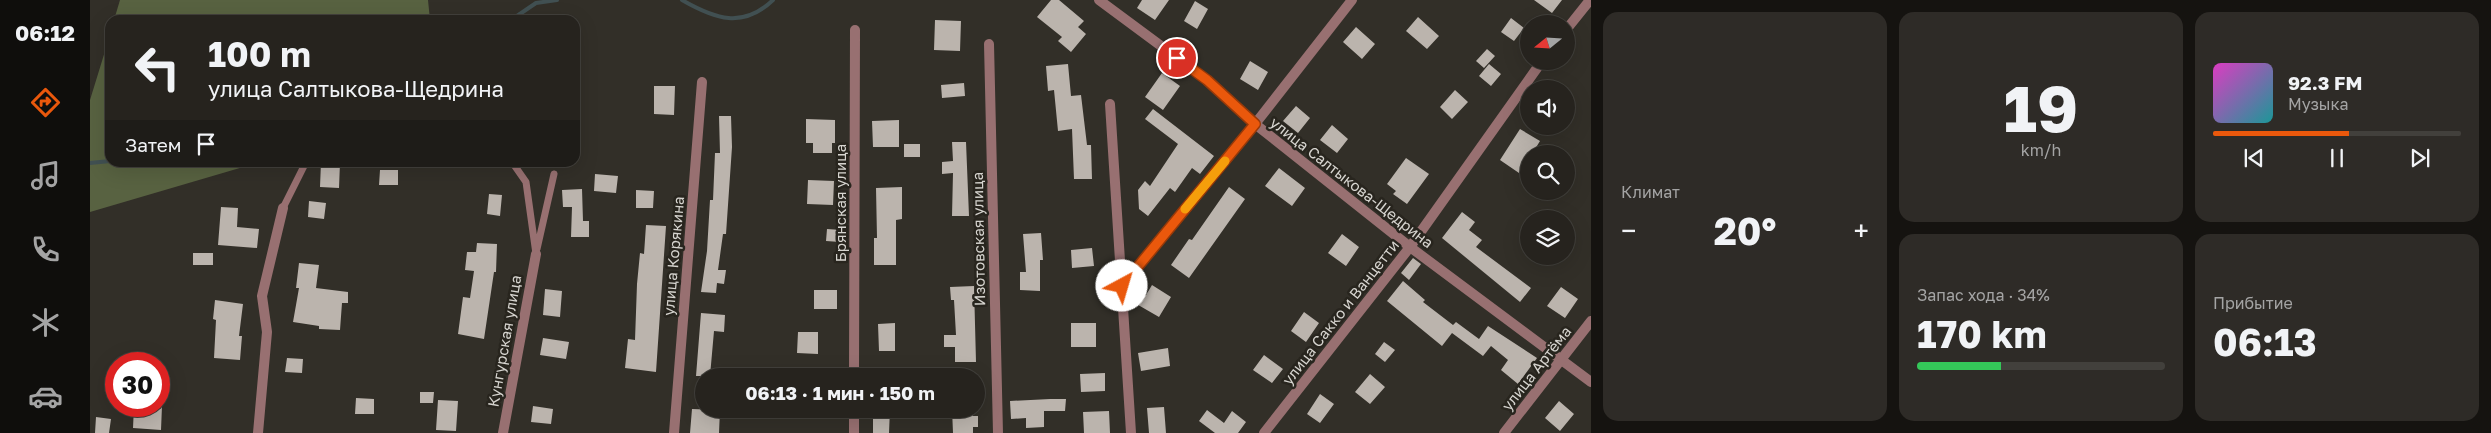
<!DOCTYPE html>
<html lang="ru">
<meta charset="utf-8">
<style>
:root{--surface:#26231e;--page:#2e2b27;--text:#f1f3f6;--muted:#a4a4a4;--line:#42403c;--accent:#ea580c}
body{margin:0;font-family:"Golos Text",sans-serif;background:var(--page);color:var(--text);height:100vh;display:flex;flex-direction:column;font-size:19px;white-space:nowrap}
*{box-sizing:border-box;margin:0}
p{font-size:16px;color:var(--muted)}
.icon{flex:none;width:28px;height:28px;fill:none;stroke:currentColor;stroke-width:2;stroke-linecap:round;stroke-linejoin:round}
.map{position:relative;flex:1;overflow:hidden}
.drawer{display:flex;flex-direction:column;gap:12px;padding:12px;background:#151310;width:900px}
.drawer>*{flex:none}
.top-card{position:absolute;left:15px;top:15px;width:475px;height:152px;border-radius:15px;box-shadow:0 5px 20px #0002,0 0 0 1px var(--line);background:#26231e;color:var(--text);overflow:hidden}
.needle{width:32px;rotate:252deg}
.tools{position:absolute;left:1430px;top:15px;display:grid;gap:10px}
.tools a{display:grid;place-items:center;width:55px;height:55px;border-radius:50%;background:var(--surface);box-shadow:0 5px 20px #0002,0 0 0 1px var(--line);font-size:25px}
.speed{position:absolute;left:15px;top:352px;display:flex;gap:10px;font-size:25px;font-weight:700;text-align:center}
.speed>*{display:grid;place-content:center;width:65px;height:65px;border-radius:50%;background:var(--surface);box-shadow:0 5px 20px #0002,0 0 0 1px var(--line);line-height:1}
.speed .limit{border:8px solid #d22;background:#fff;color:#111}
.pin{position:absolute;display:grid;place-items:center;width:42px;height:42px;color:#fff;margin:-21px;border:2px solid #fff;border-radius:50%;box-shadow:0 1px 5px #0007}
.me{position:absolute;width:55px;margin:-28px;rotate:39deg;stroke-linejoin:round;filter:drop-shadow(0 0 4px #0008)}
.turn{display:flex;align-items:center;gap:18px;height:105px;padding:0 20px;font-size:22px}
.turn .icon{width:65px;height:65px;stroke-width:2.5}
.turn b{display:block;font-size:35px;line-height:42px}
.then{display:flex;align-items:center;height:48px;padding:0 20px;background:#0003;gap:10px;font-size:19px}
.big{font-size:38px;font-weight:700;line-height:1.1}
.drawer .widget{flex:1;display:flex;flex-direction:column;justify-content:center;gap:8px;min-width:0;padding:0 18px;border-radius:15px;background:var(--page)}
.drawer .dial{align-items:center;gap:0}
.dial b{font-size:65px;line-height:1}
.song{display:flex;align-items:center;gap:15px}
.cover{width:60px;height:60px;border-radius:8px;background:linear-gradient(135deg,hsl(310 70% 55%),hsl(180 70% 35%))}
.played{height:5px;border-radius:2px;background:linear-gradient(90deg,var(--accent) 55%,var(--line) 55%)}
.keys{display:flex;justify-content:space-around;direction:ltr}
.heat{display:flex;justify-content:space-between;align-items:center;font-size:28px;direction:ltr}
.charge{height:8px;border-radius:4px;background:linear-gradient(90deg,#34c759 34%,var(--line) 0)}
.drawer .tiles{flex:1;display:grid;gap:12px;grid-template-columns:repeat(3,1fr)}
.widget:first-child{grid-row:span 2}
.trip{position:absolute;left:605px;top:368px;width:290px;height:50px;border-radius:25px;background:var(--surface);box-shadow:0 5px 20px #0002,0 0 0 1px var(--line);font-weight:700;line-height:50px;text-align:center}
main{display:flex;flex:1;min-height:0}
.tab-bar{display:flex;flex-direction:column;width:90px;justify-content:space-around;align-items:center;background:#0f0e0c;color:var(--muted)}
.tab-bar .icon{width:35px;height:35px}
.tab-bar .current{color:var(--accent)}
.tab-bar b{font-size:22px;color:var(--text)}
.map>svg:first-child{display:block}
.forest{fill:#586241}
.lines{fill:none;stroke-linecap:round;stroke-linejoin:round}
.stream{stroke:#415052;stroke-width:4}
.building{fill:#bbb4ad}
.service{stroke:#987071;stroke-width:7}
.minor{stroke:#987071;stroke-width:10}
.tertiary{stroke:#987071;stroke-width:10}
.route-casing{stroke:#983908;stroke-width:12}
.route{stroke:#ea580c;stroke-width:9}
.slow{stroke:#f59e0b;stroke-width:9}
.labels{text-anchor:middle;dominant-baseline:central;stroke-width:5;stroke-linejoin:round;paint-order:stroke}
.street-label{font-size:15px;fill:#d6d4cf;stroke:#28251e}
</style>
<main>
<nav class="tab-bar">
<b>06:12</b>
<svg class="icon current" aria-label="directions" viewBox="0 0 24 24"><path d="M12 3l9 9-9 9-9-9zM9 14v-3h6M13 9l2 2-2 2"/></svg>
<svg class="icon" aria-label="music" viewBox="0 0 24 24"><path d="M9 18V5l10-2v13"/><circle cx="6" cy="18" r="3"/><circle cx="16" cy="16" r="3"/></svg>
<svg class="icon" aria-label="phone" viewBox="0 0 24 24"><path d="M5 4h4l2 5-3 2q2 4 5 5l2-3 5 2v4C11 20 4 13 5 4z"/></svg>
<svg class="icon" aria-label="climate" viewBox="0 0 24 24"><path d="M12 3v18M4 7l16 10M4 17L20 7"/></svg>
<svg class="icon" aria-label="car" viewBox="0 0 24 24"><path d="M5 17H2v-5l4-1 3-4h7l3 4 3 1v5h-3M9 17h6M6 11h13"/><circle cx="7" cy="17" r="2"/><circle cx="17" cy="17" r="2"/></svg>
</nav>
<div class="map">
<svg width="1501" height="433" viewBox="0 0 1501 433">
<rect width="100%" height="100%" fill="#322f28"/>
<path class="forest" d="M30,0H338L340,20H24Z
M20,35V162L167,163L0,212V100Z"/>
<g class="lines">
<path class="stream" d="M592,0C625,19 653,29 683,0
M421,20L446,3L467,0
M85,162H86
M0,163L20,161"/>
</g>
<path class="building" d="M961,0H969L994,21L988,27L996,34L981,52L968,41L972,37L947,17Z
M1052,0H1079L1065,20L1047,8Z
M1444,0H1472L1462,13Z
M1105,1L1118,9L1107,29L1094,21Z
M1328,17L1349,36L1337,49L1316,31Z
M1421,18L1434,28L1424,41L1411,32Z
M845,20L871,21L870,51L844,50Z
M1266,27L1285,44L1272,59L1253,42Z
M1397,49L1405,56L1394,68L1386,61Z
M1160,61L1178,72L1168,90L1150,79Z
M978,64L981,96L991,95L997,145H1001L1002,179H984L982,129L968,131L964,90L958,91L956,66Z
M1399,64L1411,74L1401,86L1389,76Z
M1072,73L1090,86L1073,110L1055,97Z
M874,83L875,96L852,98L851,85Z
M564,86H585L584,115L564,114Z
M1365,90L1378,102L1362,119L1350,107Z
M1206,106L1220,118L1208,133L1193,121Z
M1063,109L1124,156L1110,174L1102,168L1085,192L1080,188L1058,216L1049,209L1048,190L1055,181L1060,186L1088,144L1055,119Z
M629,116H641L642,147L636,234H633L628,270H636L634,284L627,283L626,293L611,292L617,251L620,200H623L625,153H630Z
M716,119L745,120V143H742V153H723V143H716Z
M809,120V147H783L782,121Z
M1242,125L1258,139L1247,153L1230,140Z
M1430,129L1450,141L1442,154H1439V158L1429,173L1410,160Z
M862,142H876L879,216H862L863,173L852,174V162L863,161Z
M814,144H830V157H814Z
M1316,158L1339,174L1317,204L1303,194L1306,191L1297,184Z
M231,162L250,163L249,188L230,187Z
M1189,168L1215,188L1202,206L1175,186Z
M290,170H308V185H289Z
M505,174L528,176L526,193L504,191Z
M718,180L744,181L743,205L717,204Z
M812,187V219L806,220V265H784V238H787L786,188Z
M1139,187L1155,199L1099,278L1081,265L1099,239L1102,240Z
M492,189L493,221H499V237H481L482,207H473L472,190Z
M546,190L564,191L563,208H546Z
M399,194L412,195L410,216L397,214Z
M219,201L236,203L234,219L218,217Z
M131,207L148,208L147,227L169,229L167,248L128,245Z
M1372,212L1385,222L1379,230L1392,240L1386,247L1441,288L1430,302L1352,238Z
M556,225L576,226L566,372L535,368L538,339L545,340L547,284L550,253L554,254Z
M737,229L751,230L750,242L736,241Z
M951,233L953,260H950V291L930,290V272H936L933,234Z
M1252,234L1269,247L1256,266L1238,253Z
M387,243L407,244L406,272H404L394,339L368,334L373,297L380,298L384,271L375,270L377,252H386Z
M1002,248L1004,266L982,268L981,250Z
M103,253H123V265H103Z
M1323,258L1331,264L1319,280L1311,273Z
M209,263L229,265L226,288L258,292V303H252L250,330L229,329V326L203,322L209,288H206Z
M1313,281L1335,300L1333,302L1363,325L1366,322L1389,339L1398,326L1447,358L1428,384L1411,370L1418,360L1401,346L1393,356L1362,333L1352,346L1297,301Z
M1062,285L1081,297L1069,317L1043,302L1049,291L1056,295Z
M884,286L886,362H865V347H854V335H866L864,300H861L860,287Z
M1471,287L1488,299L1475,318L1457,306Z
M455,289L472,291L470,317L453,315Z
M724,290H747V309H724Z
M125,300L153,304L149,336H152L150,360L124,358L126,320L123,319Z
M1214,312L1229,323L1216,342L1201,331Z
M611,313L635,315L634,332L624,331L620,376H606Z
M805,323V351H789L788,324Z
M981,323H1006V347H981Z
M708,332H728V354L707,353Z
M453,338L479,342L476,359L450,355Z
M1294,342L1305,350L1295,362L1285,354Z
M1078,348L1080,366L1051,371L1048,353Z
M1174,355L1193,369L1182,383L1163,370Z
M197,358L213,359L212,373L195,372Z
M1015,373V391L991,392L990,374Z
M1280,374L1295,387L1280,404L1265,392Z
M330,392H344L343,403H330Z
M1230,394L1244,404L1230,423L1217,414Z
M266,398L284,399V414H265Z
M960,399H976L975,411H954V427L936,428V418L921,419L920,401Z
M348,400L368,401L366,431L346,430Z
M1469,401L1484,414L1470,431L1455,418Z
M44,406H72L71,430L43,428Z
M443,406L463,409L461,424L441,422Z
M1074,407L1076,433H1059L1057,408Z
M602,409L630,410L629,433H600Z
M783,409H800L799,433H783Z
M862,409H882L883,416H888V427H883V433H863Z
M1117,410L1134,423L1142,411L1156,422L1148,433H1125L1109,421Z
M1019,411L1020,433H994L993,412Z
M6,417L21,419L19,433H5Z"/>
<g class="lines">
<path class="service" d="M422,162L436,182L446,254
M193,208L216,162
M447,249L464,174"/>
<path class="minor" d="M1009,0L1117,80L1165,124L1320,247L1501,382
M1476,30L1500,0
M899,44L908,433
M1020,104L1041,433
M1032,286L1165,124L1262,0
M764,376L765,30
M168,433L177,332L172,296L193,208
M413,433L446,254
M584,433L612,82
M764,433V409
M1174,433L1320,247L1452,61"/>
<path class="tertiary" d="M1414,433L1501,321"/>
</g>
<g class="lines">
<g class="route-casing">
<path id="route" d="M1032,286L1165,124L1117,80L1087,58"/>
</g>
<use href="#route" class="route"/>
<path class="slow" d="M1095,209L1135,161"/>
</g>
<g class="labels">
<g class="street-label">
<text transform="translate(1262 182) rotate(38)">улица Салтыкова-Щедрина</text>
<text transform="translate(750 203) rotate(-90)">Брянская улица</text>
<text transform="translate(888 239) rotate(-91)">Изотовская улица</text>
<text transform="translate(583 256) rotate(-85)">улица Корякина</text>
<text transform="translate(1250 312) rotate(-52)">улица Сакко и Ванцетти</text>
<text transform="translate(414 341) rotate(-80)">Кунгурская улица</text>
<text transform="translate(1446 368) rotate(-52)">улица Артёма</text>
</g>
</g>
</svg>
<div class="tools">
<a><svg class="needle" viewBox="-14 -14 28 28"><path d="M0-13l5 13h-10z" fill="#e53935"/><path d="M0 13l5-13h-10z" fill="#a4a4a4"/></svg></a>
<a><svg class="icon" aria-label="sound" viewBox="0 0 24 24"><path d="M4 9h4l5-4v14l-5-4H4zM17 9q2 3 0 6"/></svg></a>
<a><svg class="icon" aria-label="search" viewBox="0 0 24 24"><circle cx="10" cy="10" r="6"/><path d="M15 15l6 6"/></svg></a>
<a><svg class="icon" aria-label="layers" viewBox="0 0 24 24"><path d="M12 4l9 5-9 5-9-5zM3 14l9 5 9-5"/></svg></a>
</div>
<div class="speed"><div class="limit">30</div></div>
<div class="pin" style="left:1087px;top:58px;background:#d93025"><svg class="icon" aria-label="arrive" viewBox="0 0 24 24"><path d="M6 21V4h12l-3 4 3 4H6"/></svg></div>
<svg class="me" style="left:1032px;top:286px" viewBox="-20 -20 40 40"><circle r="19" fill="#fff"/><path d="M0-13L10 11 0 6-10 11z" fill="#ea580c"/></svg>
<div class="trip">06:13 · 1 мин · 150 m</div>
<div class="top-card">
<div class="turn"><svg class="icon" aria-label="left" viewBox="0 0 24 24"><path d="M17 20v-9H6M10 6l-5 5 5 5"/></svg><div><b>100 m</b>улица Салтыкова-Щедрина</div></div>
<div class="then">Затем<svg class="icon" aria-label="arrive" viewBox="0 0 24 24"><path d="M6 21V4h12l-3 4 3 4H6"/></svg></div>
</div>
</div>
<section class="drawer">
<div class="tiles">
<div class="widget"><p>Климат</p>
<div class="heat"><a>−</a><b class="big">20°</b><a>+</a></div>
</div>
<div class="widget dial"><b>19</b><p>km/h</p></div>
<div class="widget">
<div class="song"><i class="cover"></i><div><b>92.3 FM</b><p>Музыка</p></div></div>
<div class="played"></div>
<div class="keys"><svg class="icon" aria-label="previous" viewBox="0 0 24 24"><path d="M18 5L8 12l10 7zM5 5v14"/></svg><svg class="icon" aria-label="pause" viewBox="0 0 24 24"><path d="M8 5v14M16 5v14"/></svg><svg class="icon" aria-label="next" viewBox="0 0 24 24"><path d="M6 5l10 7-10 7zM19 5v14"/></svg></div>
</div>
<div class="widget"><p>Запас хода · 34%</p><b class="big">170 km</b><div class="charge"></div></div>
<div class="widget"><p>Прибытие</p><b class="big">06:13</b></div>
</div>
</section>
</main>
